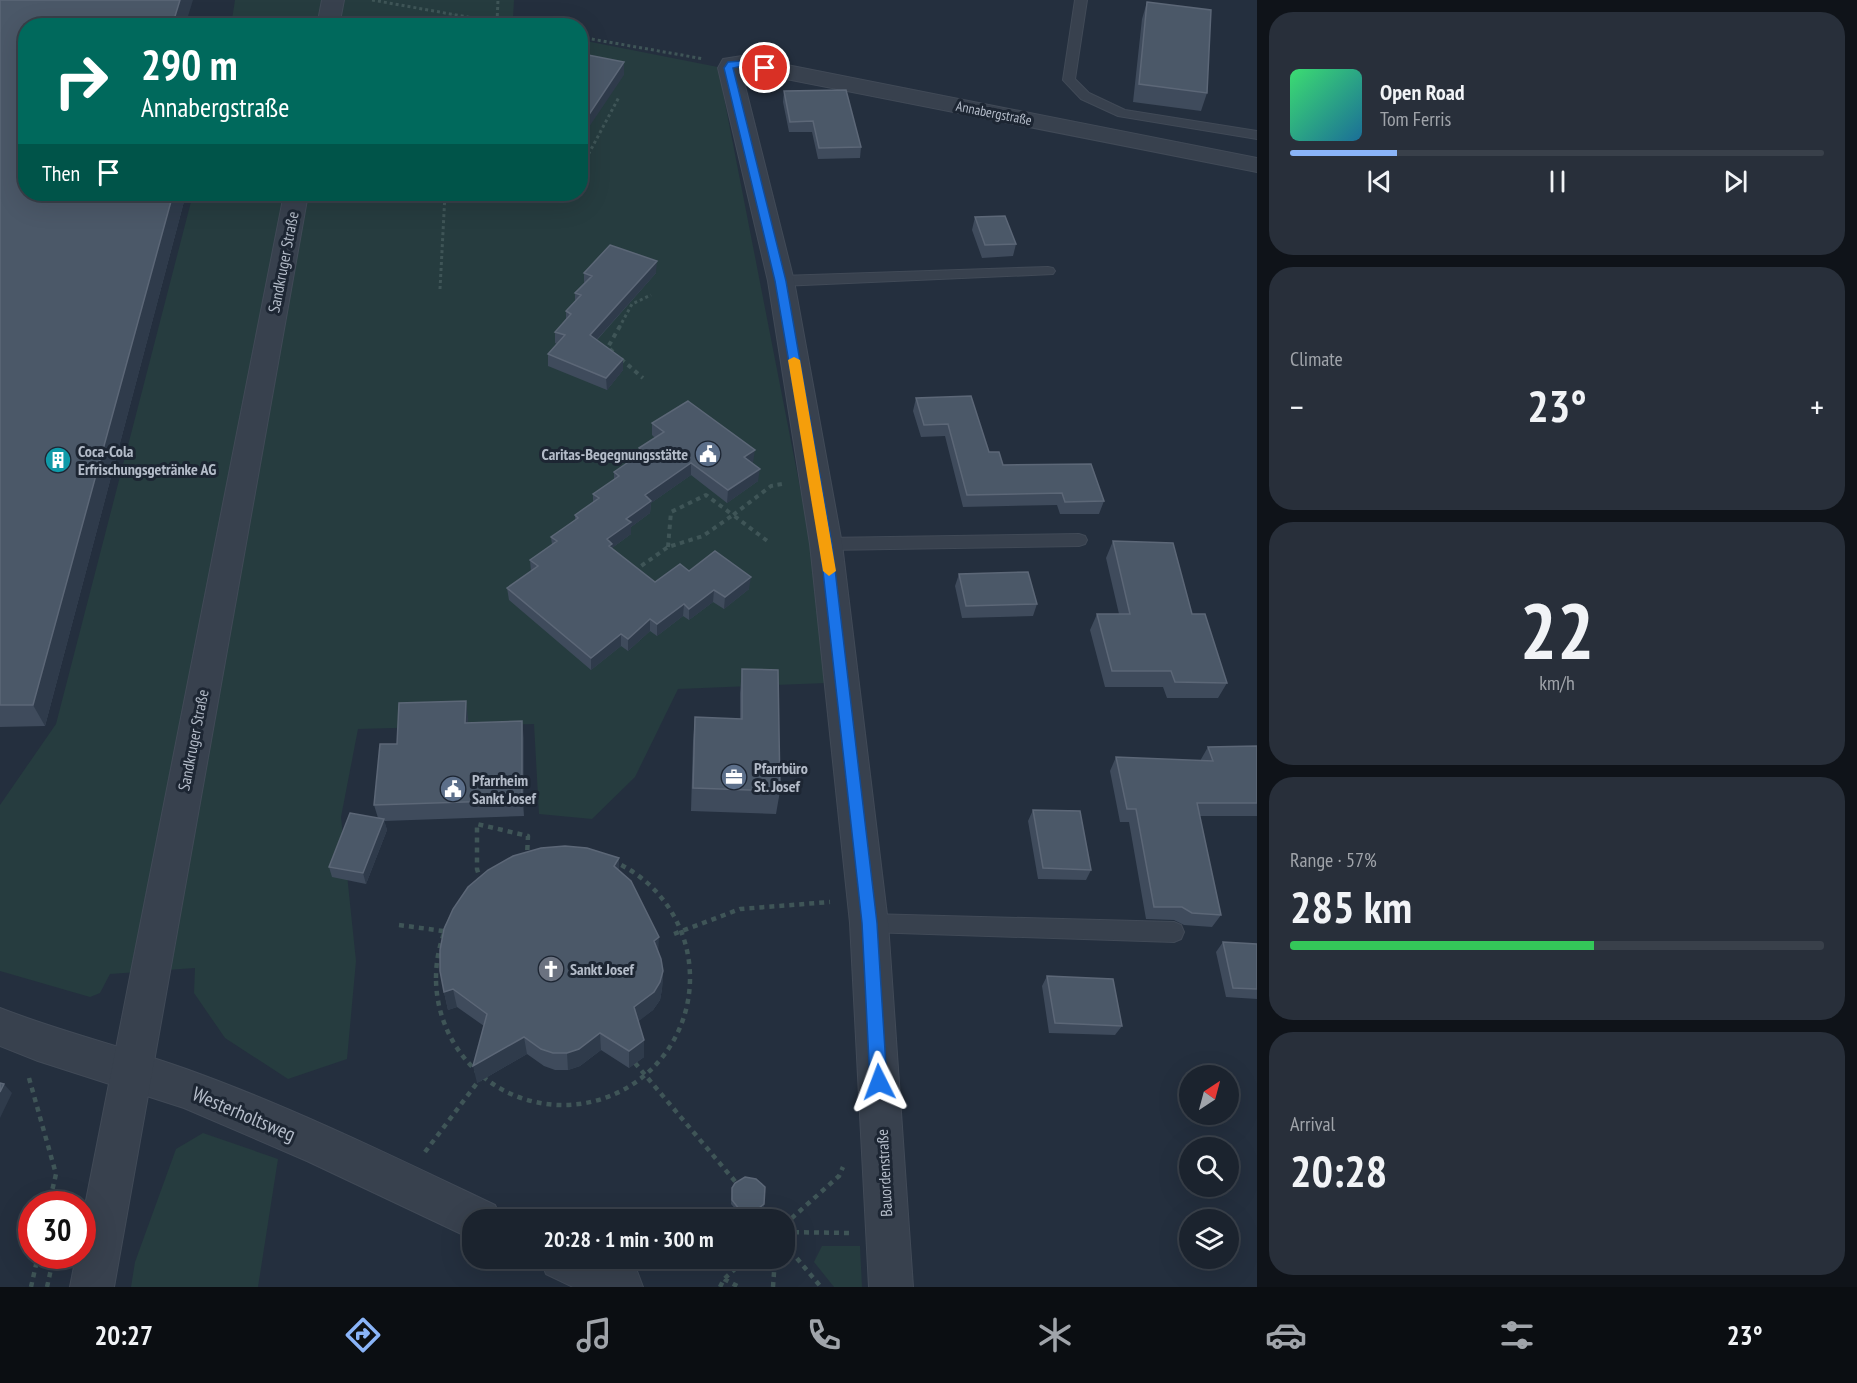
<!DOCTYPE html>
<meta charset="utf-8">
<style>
:root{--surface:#1b232e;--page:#282f3a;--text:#f1f3f6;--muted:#a0a4aa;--line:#39404a;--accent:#8ab4f8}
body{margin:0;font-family:"PT Sans Narrow",sans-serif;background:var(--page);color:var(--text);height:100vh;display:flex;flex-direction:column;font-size:22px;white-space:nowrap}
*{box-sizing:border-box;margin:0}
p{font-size:20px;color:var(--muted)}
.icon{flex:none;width:33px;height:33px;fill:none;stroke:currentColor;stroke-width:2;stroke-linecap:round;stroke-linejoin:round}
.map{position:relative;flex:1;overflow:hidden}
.details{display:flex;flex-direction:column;gap:12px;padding:12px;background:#0f1319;width:600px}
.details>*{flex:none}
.guide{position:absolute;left:18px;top:18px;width:570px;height:183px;border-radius:24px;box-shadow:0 6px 24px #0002,0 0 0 2px var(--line);background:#00695c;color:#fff;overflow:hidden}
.needle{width:39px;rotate:36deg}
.fabs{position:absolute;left:1179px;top:1065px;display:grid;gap:12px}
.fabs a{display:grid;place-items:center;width:60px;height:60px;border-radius:50%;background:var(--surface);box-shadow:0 6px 24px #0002,0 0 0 2px var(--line);font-size:30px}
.speed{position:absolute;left:18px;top:1191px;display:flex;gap:12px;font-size:30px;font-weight:700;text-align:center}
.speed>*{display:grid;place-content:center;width:78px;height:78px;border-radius:50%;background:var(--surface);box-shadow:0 6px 24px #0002,0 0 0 2px var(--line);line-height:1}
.speed .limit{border:9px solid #d22;background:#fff;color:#111}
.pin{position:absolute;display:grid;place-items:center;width:51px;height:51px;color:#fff;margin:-26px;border:3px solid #fff;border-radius:50%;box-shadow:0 2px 6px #0007}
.me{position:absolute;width:66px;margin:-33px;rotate:357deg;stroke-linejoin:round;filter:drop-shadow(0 0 4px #0008)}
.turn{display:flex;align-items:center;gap:21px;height:126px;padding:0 24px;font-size:27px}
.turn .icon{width:78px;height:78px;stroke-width:2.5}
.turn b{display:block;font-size:42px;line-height:51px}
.then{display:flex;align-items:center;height:57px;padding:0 24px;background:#0003;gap:12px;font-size:22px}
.big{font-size:45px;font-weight:700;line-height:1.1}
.details .tile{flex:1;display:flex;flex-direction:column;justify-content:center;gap:9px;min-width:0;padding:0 21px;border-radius:24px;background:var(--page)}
.details .dial{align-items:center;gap:0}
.dial b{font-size:78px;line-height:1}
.song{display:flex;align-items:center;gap:18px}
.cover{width:72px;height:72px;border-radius:9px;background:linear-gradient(135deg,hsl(140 70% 55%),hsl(200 70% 35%))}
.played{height:6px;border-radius:3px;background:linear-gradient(90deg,var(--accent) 20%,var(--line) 20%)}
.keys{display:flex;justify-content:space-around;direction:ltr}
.heat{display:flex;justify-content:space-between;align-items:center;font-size:33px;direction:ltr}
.charge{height:9px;border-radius:4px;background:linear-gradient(90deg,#34c759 57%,var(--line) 0)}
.trip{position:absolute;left:462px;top:1209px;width:333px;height:60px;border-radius:24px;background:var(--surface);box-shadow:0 6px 24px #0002,0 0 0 2px var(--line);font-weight:700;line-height:60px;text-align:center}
.menu{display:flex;height:96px;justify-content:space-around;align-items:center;background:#0b0e12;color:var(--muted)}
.menu .icon{width:42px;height:42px}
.menu .active{color:var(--accent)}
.menu b{font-size:27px;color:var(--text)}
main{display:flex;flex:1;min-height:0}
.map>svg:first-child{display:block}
.green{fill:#263c3f}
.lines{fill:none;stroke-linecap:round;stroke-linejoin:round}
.service-casing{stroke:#414a57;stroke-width:2}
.minor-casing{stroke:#414a57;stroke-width:2}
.tertiary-casing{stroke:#414a57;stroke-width:2}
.path-far2{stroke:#3f5557;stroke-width:3;stroke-dasharray:3 3;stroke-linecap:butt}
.path-far1{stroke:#3f5557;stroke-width:4;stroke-dasharray:4.5 4.5;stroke-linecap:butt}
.path{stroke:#3f5557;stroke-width:4.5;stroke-dasharray:5 5;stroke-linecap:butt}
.service{fill:#38414e;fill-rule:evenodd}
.minor{fill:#38414e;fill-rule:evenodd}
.tertiary{fill:#38414e;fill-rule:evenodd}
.wall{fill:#3f4b5c}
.shaded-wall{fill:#2f3b4b}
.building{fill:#4b5868;stroke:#5c6777;stroke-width:1.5}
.route{fill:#1a73e8;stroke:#114b97;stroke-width:1.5}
.slow{fill:#f59e0b}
.labels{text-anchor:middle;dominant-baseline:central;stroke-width:6;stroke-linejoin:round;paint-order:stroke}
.far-street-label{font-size:14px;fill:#b4bcc9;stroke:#1d2633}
.street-label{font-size:16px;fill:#b4bcc9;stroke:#1d2633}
.poi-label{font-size:16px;font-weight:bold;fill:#b4bcc9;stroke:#1d2633;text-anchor:start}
.near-street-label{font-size:20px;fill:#b4bcc9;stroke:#1d2633}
</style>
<main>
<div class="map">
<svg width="1257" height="1287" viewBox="0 0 1257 1287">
<rect width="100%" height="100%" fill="#242f3e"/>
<path class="green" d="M235,0H514L513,18L507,25L231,26Z
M581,40L718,67L811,544L827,683L678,689L635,777L592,819L539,814L534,724L358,729L341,817L356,961L347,1059L288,1079L225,1038L194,993L195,968L110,974L100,993L90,997L0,971V805L56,724L193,194H580Z
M203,1133L278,1159L258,1287H131L135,1262L176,1149Z
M822,1246H860L862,1287H834L814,1262Z"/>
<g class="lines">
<g class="service-casing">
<path id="service" d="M1075,0H1087L1075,79L1089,93L1125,110L1257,131V139L1118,116L1081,99L1063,80Z
M1048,267L1053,268L1055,271L1053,274L781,286L774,281L781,276Z
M1079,534L1085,536L1087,540L1085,544L1079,546L826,550L820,548L818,544L820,540L826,538Z
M869,914L1174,922L1181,925L1184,932L1181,939L1174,942L869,932L862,930L859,923L862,916Z"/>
</g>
<g class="minor-casing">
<path id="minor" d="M742,56L1257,158V172L741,70L794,281L842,544L888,923L913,1287H869L850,923L810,544L768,281L718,68L723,59Z
M0,1008C61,1032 125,1047 186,1069C292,1107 394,1157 495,1205L502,1220H472V1239L307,1161L184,1108L38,1061L0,1046Z
M540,1258H611L637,1271L643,1287H573L546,1274Z"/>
</g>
<g class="tertiary-casing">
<path id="tertiary" d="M322,0H344L339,26H317Z
M284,194H308L114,1287H70L76,1256H82V1221Z"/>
</g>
<path class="path-far2" d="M372,0L518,26
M497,22L498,0
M452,26L453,14
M580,37L704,59
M580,170L619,97
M440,289L445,194
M619,328L632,304L651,295"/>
<path class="path-far1" d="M613,352L608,347L620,326
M621,359L643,378
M668,547L671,512L706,495L733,515L771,486L782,484
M634,571L668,547L703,536L733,515L770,543"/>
<path class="path" d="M436 978a127 127 0 1 1 254 0a127 127 0 1 1-254 0Z
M481,882L477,869V824L528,836L527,856
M399,925L443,931
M674,934L740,909L830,902
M635,1063L739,1186
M29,1078L56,1174L49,1204
M425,1152L480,1079
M757,1208L766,1220
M784,1225L839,1176L843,1167
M784,1232L850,1233
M784,1243L821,1287
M724,1279L739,1287
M31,1287L38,1256
M47,1287L54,1256
M720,1287L724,1279L747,1258
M773,1287L775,1258"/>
<use href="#service" class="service"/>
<use href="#minor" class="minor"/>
<use href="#tertiary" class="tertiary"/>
</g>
<path class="wall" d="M0,0L26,194H186L45,726L0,727Z
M1147,2L1207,93L1201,111L1133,102L1142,19Z
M784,91L861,147L860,158L818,159L812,132H789L783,102Z
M975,217L1016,244L1013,256L982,258L972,230Z
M584,273H656L597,340L623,359V370L607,390L548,366V354L557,344L555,343V332L566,319V311L575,301V293L584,283Z
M916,398L989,452L1003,465L1104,501L1099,514H1060L1057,505L963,507L945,436L921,437L913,411Z
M652,423L753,463H752L758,481L727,503L691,475L651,503L650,513L631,527V534L612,548L655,582L689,571L749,589L724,609L713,602L689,620L683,616L657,636L650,631L628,651L621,646L591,670L509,600L507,588L531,572L530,560L552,545L551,537L575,520V515L593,502V494L614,480V472L639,455V448L655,438L652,435Z
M1113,541L1192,614L1227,683L1218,698H1167L1163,687H1105L1090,630L1097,614H1119L1106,558Z
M959,574L1037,604L1033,616L962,618L955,586Z
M742,669L780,791L776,814L691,811L693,741L695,717L740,719V693Z
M468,718V723L524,738V816L384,821L387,830L366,884L332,877L329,867L378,818L374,805L397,744Z
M1257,746V816H1199L1221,915L1212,927L1184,925L1174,920L1146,919L1129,822H1120L1110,771L1116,757L1200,761L1208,747Z
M1033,810L1091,870L1086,880L1038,879L1028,821Z
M619,858V870L658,952L663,971L662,989L660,1000L653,1010L638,1021L644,1040V1057L629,1068L601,1050L580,1066L568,1070H555L544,1066L527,1054L477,1083L484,1026L457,1007L448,1010L444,992Z
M1223,942L1257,944V999L1226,997L1216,952Z
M1047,976L1122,1026L1115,1035L1049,1033L1042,986Z
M732,1188L764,1204L763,1208L755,1215H743L739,1213L731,1204Z"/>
<path class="shaded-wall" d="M180,0H193L185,26H172Z
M624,62V75L587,130V138L582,145V154L580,157L582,125Z
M173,194H186L45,726L33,705Z
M657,261L656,273L590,347V335Z
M623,359V370L607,390L606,378Z
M755,450L753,463L743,470L744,457Z
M691,463V475L651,503L650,513L631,527V534L612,548V556L607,539L626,519L645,495Z
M760,469L758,481L727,503L728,490Z
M751,577L749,589L724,609L725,597Z
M714,590L713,602L689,620V609Z
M684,604L683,616L657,636V624Z
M650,619V631L628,651V639Z
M621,634V646L591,670V658Z
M466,701L468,718V740L465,723Z
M522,721L524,738V816L522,800Z
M384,819L387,830L366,884L363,873Z
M619,858V878L614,866Z
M659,937L658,956L654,941Z
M663,971L662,989L660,1000L653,1010L634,1025V1007Z
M453,989L457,1007L448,1010L444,992Z
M600,1033L601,1050L580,1066L568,1070L567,1053Z
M524,1037L527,1054L477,1083L473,1066Z
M644,1040V1057L629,1068V1051Z
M4,1084L12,1093L0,1118V1092Z
M764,1204L763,1208L755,1215V1211Z"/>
<path class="building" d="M0,0H180L172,26H26V194H173L33,705H0Z
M1147,2L1211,10L1207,93L1139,84Z
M583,54L624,62L582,125L587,126L580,135V58Z
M846,90L861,147L819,148L813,121L790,122L784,91Z
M1005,216L1016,244L985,245L975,217Z
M610,245L657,261L590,335L623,359L606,378L548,354L565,335L555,332L571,314L566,311L581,295L575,293L592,276L584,273Z
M971,396L989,452H999L1003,465L1091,464L1104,501L1065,502L1062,493L967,495L948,424L924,425L916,398Z
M688,401L755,450L744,457L760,469L728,490L691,463L645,495L651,501L626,519L631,522L607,539L612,544L609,546L655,582L680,564L689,571L715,551L751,577L725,597L714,590L689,609L684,604L657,624L650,619L628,639L621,634L591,658L507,588L538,566L530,560L557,541L551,537L578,518L575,515L599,498L593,494L619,476L614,472L643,452L639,448L664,432L652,423Z
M1113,541L1173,543L1192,614H1205L1227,683L1175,682L1171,671H1112L1097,614H1130Z
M1028,572L1037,604L966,606L959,574Z
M742,669L778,670L780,791L693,788L695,717L742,719Z
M466,701L465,723L522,721V800L374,805L380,744H397L399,703Z
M1257,746V803H1197L1221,915L1192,913L1182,907H1154L1136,809H1127L1116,757L1213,761L1208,747Z
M1033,810L1080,811L1091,870L1043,868Z
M350,813L384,819L363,873L329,867Z
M565,846L587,848L619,858L614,866L631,881L659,937L654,941L661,959L663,971L660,982L654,992L634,1007L644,1040L629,1051L600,1033L579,1049L567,1053H553L541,1049L524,1037L473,1066L487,1014L453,989L444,992L440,971V950L444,929L453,909L468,887L488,870L513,856L541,848Z
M1223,942L1257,944V989L1233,988Z
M1047,976L1113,979L1122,1026L1055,1023Z
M0,1083L4,1084L0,1092Z
M745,1177L756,1179L765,1187L764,1204L755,1211H744L739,1209L732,1200V1188L735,1183Z"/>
<path class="route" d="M742,61L770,68L765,71L742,66L733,68L786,281L832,544L877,923L887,1082L885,1088L879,1091L873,1088L870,1082L862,923L820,544L775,281L724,68L728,62Z"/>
<path class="slow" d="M794,357L800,360L836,571L829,576L823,571L788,360Z"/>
<defs>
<g id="civic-disc" transform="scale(1.35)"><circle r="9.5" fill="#5c6f8a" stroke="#1d2633"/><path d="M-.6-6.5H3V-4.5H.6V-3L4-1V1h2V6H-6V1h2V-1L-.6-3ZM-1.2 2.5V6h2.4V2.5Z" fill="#fff"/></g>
<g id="building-disc" transform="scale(1.35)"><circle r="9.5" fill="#0f9aa8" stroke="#1d2633"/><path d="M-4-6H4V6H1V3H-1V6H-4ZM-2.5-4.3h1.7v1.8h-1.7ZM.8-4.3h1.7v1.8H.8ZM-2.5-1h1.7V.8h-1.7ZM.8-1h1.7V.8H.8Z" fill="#fff"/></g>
<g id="office-disc" transform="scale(1.35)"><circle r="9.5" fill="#5c6f8a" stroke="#1d2633"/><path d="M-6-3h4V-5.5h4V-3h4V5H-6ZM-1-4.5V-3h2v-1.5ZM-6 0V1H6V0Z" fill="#fff"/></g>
<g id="church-disc" transform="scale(1.35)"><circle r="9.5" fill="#6b7280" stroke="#1d2633"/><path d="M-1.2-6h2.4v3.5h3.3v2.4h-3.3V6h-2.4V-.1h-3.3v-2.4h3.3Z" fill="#fff"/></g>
</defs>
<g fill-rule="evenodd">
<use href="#civic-disc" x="708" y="454"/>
<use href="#building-disc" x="58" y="460"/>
<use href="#office-disc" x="734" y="777"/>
<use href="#civic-disc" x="453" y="789"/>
<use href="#church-disc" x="551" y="969"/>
</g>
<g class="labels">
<g class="far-street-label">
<text transform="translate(994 113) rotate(11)">Annabergstraße</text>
</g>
<g class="street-label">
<text transform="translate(283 262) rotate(-79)">Sandkruger Straße</text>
<text transform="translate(193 740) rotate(-79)">Sandkruger Straße</text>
<text transform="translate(884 1173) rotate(-93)">Bauordenstraße</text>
</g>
<g class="poi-label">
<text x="78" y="451">Coca-Cola<tspan x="78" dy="18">Erfrischungsgetränke AG</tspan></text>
<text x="688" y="454" text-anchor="end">Caritas-Begegnungsstätte</text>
<text x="754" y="768">Pfarrbüro<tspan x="754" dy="18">St. Josef</tspan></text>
<text x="472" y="780">Pfarrheim<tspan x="472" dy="18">Sankt Josef</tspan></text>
<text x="570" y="969">Sankt Josef</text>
</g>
<g class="near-street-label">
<text transform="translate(244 1114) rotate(23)">Westerholtsweg</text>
</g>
</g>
</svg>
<div class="fabs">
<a><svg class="needle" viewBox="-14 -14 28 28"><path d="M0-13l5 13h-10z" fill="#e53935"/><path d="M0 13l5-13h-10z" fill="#a0a4aa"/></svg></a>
<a><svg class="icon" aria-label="search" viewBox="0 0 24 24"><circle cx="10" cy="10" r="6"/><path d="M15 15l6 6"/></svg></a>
<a><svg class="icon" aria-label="layers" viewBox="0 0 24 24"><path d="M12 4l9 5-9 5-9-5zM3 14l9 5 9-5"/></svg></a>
</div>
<div class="speed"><div class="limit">30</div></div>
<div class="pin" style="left:765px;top:68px;background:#d93025"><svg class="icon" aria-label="arrive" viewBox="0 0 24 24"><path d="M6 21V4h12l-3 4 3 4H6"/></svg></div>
<svg class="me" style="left:879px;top:1082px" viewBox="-20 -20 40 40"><path d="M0-17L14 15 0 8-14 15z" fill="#1a73e8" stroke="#fff" stroke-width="4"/></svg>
<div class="trip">20:28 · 1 min · 300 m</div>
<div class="guide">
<div class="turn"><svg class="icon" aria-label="right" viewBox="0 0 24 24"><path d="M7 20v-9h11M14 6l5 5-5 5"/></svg><div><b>290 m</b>Annabergstraße</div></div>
<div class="then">Then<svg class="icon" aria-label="arrive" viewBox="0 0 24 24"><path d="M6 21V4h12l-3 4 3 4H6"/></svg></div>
</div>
</div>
<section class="details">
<div class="tile">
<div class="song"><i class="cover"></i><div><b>Open Road</b><p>Tom Ferris</p></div></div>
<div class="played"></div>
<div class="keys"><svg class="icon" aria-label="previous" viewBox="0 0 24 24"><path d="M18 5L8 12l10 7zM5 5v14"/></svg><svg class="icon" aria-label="pause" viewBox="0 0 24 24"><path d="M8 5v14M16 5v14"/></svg><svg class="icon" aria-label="next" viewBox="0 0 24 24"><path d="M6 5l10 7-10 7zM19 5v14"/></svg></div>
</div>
<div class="tile"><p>Climate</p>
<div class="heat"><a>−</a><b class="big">23°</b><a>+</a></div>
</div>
<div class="tile dial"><b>22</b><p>km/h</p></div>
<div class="tile"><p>Range · 57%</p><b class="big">285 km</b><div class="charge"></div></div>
<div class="tile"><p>Arrival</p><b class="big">20:28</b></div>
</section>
</main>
<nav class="menu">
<b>20:27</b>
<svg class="icon active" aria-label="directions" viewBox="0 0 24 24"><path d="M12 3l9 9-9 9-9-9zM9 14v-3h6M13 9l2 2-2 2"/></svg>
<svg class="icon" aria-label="music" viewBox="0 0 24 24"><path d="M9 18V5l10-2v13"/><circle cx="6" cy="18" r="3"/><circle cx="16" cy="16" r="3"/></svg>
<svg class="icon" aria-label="phone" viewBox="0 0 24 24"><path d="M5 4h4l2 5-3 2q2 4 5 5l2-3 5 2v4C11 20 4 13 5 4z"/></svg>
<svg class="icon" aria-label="climate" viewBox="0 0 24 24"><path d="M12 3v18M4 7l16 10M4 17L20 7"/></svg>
<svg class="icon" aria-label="car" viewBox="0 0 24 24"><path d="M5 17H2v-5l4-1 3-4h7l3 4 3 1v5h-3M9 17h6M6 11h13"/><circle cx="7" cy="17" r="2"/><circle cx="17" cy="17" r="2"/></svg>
<svg class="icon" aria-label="filters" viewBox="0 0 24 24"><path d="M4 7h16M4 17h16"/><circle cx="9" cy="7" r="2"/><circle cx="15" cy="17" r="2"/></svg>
<b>23°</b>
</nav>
